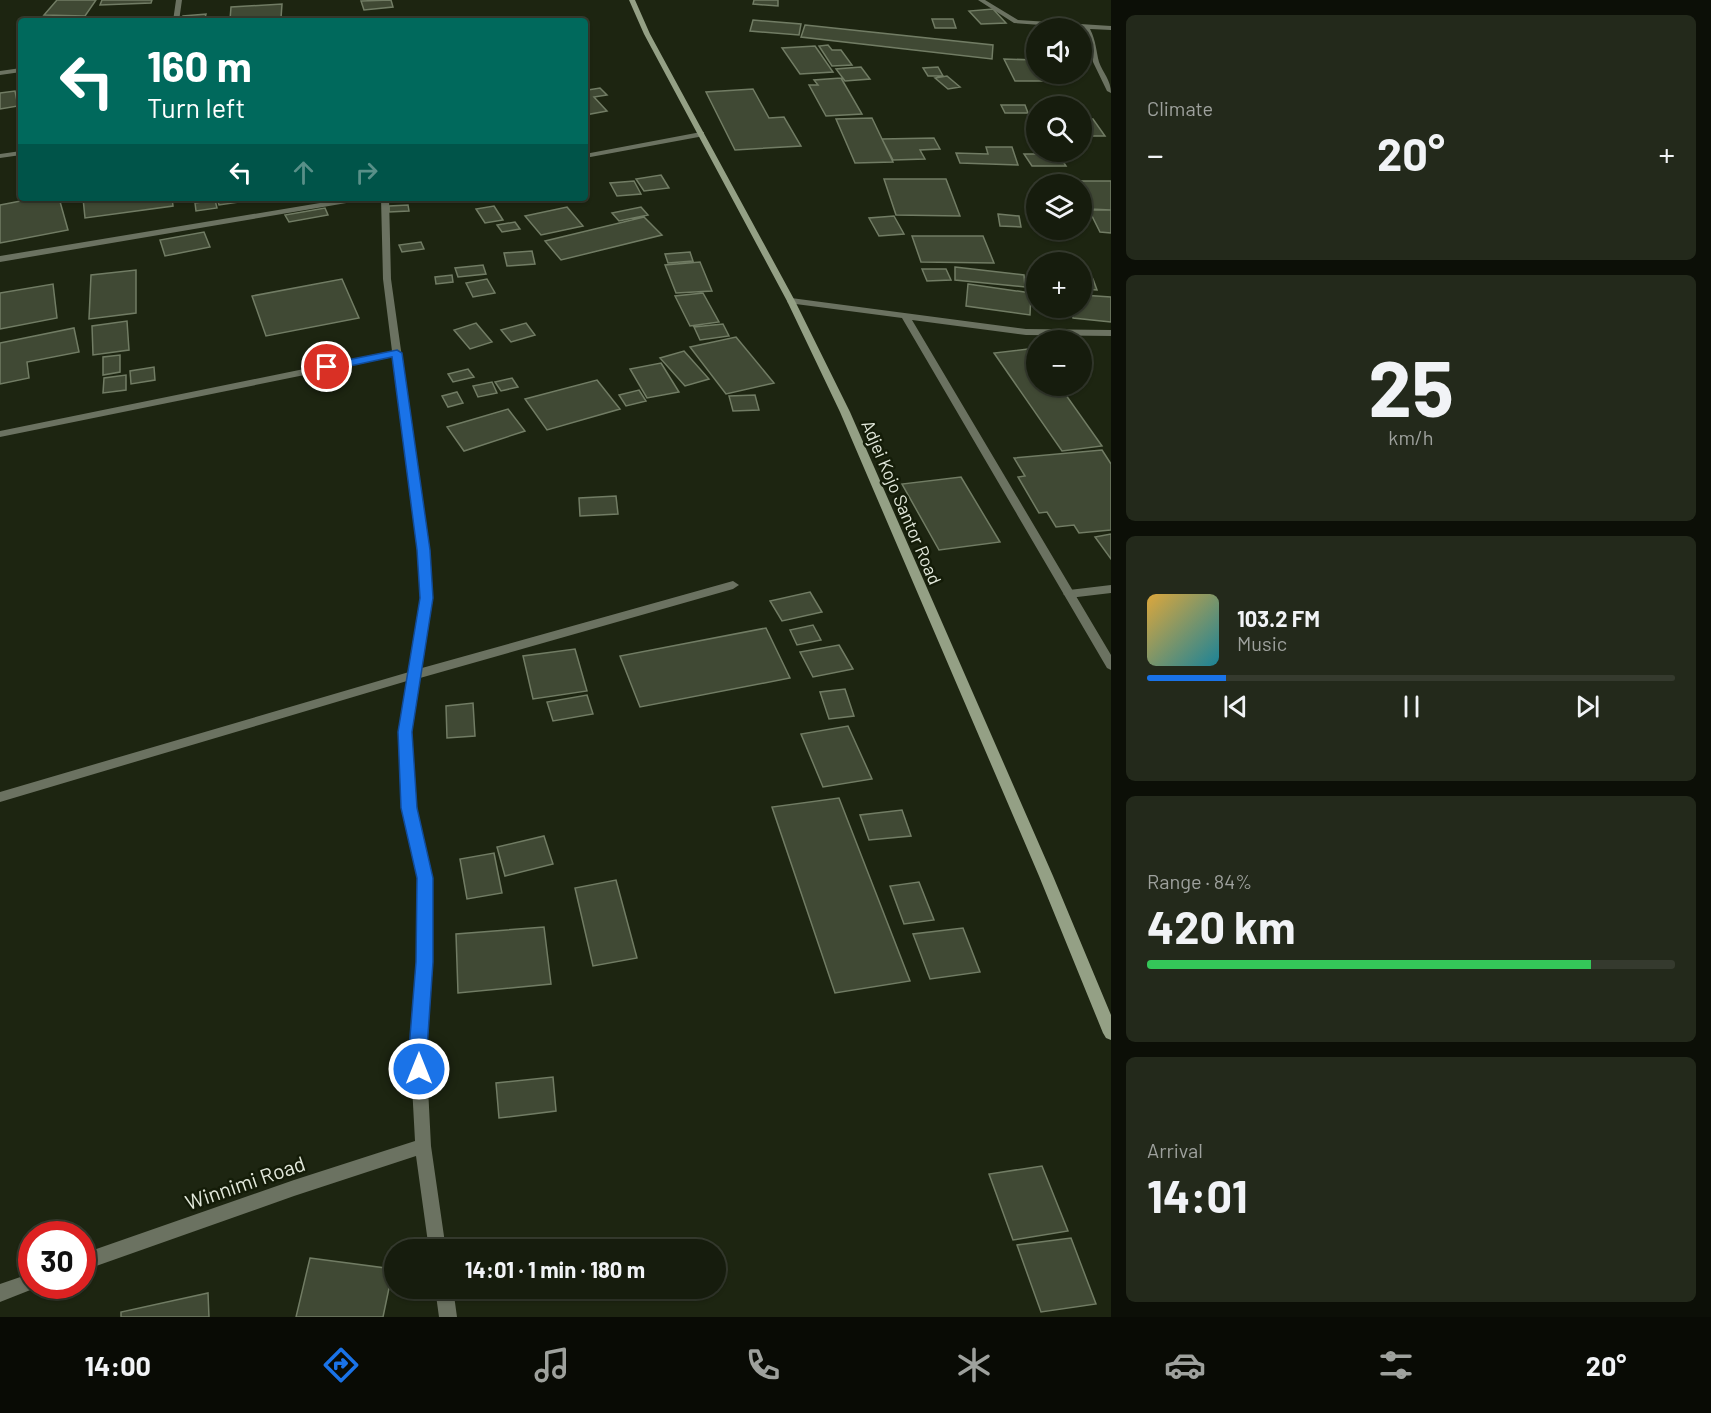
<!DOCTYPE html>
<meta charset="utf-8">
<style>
:root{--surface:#161c0d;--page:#23291b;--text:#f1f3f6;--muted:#9ea19d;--line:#353a2e;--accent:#1a73e8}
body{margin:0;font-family:Barlow,sans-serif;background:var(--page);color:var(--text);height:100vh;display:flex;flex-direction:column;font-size:22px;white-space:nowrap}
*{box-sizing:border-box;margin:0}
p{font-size:20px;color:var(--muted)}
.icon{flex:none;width:33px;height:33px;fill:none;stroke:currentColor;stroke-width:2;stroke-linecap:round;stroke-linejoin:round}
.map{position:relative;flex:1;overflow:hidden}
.sheet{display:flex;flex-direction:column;gap:15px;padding:15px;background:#0c0f07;width:600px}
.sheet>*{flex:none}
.guide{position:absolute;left:18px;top:18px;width:570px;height:183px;border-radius:6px;box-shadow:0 2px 4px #0004,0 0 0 2px var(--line);background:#00695c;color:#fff;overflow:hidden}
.tools{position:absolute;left:1026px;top:18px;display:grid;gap:12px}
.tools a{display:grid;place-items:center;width:66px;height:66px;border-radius:50%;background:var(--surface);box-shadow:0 2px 4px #0004,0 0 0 2px var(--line);font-size:30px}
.speed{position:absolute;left:18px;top:1221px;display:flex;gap:12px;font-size:30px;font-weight:700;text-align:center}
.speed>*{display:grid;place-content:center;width:78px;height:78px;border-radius:50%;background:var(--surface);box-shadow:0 2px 4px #0004,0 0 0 2px var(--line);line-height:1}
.speed .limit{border:9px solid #d22;background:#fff;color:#111}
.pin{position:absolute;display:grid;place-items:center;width:51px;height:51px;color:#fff;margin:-26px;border:3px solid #fff;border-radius:50%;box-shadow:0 2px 6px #0007}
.me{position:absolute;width:66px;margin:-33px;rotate:0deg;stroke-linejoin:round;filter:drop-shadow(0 0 4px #0008)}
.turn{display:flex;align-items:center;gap:21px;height:126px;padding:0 30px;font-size:27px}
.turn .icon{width:78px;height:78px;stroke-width:2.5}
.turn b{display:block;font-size:42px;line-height:51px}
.lanes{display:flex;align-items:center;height:57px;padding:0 30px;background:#0003;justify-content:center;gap:30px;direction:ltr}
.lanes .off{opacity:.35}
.big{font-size:45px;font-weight:700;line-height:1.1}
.sheet .tile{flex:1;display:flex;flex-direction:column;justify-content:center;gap:9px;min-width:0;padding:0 21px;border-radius:9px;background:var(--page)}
.sheet .dial{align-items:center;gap:0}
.dial b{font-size:78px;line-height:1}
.song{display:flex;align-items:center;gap:18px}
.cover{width:72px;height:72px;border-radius:9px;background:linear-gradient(135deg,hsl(40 70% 55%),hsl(190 70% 35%))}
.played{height:6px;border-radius:3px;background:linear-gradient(90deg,var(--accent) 15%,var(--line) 15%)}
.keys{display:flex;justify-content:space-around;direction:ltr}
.heat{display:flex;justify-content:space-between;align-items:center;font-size:33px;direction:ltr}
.charge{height:9px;border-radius:4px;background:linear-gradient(90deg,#34c759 84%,var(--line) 0)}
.trip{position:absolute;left:384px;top:1239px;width:342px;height:60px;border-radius:30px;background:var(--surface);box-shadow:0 2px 4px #0004,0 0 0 2px var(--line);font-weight:700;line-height:60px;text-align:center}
.tabs{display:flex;height:96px;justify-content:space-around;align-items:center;background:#090b05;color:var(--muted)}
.tabs .icon{width:42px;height:42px}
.tabs .selected{color:var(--accent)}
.tabs b{font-size:27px;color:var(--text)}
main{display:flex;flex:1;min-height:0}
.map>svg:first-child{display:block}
.building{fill:#404934;stroke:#717c64;stroke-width:1.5}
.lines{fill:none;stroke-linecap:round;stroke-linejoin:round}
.lane{fill:#6b7261;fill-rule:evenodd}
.street{fill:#6b7261;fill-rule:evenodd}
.secondary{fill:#94a085;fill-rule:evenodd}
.route{fill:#1a73e8;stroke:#114b97;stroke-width:1.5}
.labels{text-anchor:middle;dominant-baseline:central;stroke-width:5;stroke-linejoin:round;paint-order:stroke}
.street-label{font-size:18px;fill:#e3e9dc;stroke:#141c08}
.near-street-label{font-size:21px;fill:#e3e9dc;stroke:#141c08}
</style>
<main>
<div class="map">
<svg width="1111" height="1317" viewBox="0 0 1111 1317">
<rect width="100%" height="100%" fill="#1d2511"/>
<path class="building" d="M57,0H96L85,16L44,15Z
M102,0H152L151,3L100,5Z
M391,0L393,7L364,10L361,1Z
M754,0H778V6L753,4Z
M282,4L281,18L230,20L231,7Z
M993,9L1006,23L981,24L969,11Z
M206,14L205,18L183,20V16Z
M932,19H953L956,28H935Z
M753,20L801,24L799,35L750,31Z
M805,25L993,45L992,59L801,37Z
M828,45L832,50H841L852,65L832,66L819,46Z
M815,46L833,72L800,74L782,48Z
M1004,59L1036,60V74H1064L1065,76H1062L1065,81H1015Z
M861,67L870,79L845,81L836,69Z
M938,67L943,76H928L923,68Z
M947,76L960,87L948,89L935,78Z
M841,78L862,114L826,116L809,85H818L814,80Z
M585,86L588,90L600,88L607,95L594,97L607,111L585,115Z
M753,89L769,118L784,117L801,146L735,150L706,92Z
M15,91L18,106L0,109V93Z
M1001,105H1025L1028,113H1005Z
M872,118L893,162L855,163L836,119Z
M1082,119H1093L1105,136H1082Z
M934,138L940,149L920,150L925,159L893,160L882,139Z
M986,147H1012L1018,165L960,163L956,153L988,154Z
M1024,154H1058L1066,166H1032Z
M661,175L669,188L644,191L636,179Z
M884,179H946L960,216L896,215Z
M634,181L641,194L617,196L610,183Z
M1076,181H1111V210L1090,209L1082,192V184H1077Z
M36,198H59L68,230L0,243V205Z
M83,198H172L173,206L85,218Z
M217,198H267L219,205Z
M215,200L217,208L196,211L195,203Z
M408,205L409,211L389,212V206Z
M494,206L503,220L485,223L476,209Z
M567,207L583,226L541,235L525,216Z
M641,207L648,215L619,221L612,213Z
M325,208L328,215L289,222L285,215Z
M1089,210H1111V233L1100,232Z
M998,214L1019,216L1021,227L1000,226Z
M894,216L904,234L879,236L869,218Z
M644,217L662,235L561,260L545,241Z
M515,222L520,229L502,232L497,225Z
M204,232L210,247L165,256L160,240Z
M912,236H983L994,263L921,262Z
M421,242L424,249L402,252L399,245Z
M532,251L535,264L507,266L504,253Z
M690,252L693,261L668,263L665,254Z
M700,262L712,291L676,293L665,265Z
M483,265L486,274L458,277L455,268Z
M955,267L1024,275L1025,287L955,280Z
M922,269H946L951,280L927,281Z
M136,270V313L89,319L91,275Z
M452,275L453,282L436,284L435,277Z
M342,279L359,318L266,336L252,296Z
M487,279L495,293L473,297L466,283Z
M1082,279H1093L1097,290L1082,289Z
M53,284L57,318L0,329V293Z
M968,284L1031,293L1030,315L966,306Z
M703,293L719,322L690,326L675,296Z
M1082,295L1111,297V322L1073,318L1071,308H1082Z
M127,321L129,350L93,355L92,326Z
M476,323L492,342L470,349L454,330Z
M526,323L535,335L511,342L501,330Z
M723,324L729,336L700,340L694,327Z
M74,328L79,352L27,362L29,378L0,384V343Z
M736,337L774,383L726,394L690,347Z
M1036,348V386H1073L1076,390L1063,391L1102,446L1062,451L994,353Z
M684,351L709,379L685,386L660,358Z
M120,355V372L103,375V357Z
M661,363L679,392L647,398L630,369Z
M154,367L155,380L131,384L130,371Z
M468,369L474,377L453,382L448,374Z
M126,375V390L103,393L104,378Z
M512,378L518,387L501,391L495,382Z
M597,380L620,409L547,430L525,399Z
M492,382L497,393L478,397L473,386Z
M639,390L646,401L626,406L619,395Z
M457,392L463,403L448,407L442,396Z
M755,395L759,410L733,411L729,396Z
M508,409L525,431L464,451L447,427Z
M1102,450L1111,464V530L1079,533L1074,525L1056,527L1047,512L1039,513L1018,477L1025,476L1014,458Z
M961,477L1000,542L939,550L902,484Z
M616,496L618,514L580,516L579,498Z
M1111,534V559L1095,537Z
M810,592L822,612L782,621L770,601Z
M813,625L821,640L797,645L790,630Z
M766,628L790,678L640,707L620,656Z
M839,645L853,669L813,677L800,652Z
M575,649L587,691L533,699L523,656Z
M845,689L854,716L829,719L820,692Z
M587,695L593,714L553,721L547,702Z
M473,703L475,736L447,738L446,706Z
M848,726L872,779L823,787L801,734Z
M839,798L910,981L835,993L772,807Z
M902,810L911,836L869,840L860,815Z
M544,836L553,864L505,876L497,847Z
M494,853L502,893L467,899L460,859Z
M616,880L637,958L593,966L575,888Z
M919,882L934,920L904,924L890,886Z
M544,927L551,984L458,993L456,934Z
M963,928L980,972L930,979L913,934Z
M553,1077L556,1111L499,1118L496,1083Z
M1042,1166L1068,1231L1013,1240L989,1174Z
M1071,1238L1096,1304L1041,1312L1017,1245Z
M310,1258L393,1269L383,1317H296Z
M208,1293L209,1317H121V1312Z"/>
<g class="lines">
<path class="lane" d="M1111,585V593L1069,598L1063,594L1069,590Z"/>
<path class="street" d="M176,0H182L179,21H173Z
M978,0H985L1018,20L1111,26V30L1090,29C1096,41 1096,50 1099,62C1103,73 1111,80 1111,93L1107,91L1093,62L1090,42L1084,28L1014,23Z
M21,68V72L0,75V71Z
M701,132H704V136L585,158V154Z
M21,151V155L0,158V154Z
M350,198H368L364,200L0,262V256Z
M381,198H389L391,279L429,550L433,598L422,668L733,581L739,585L733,589L420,678L411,732L416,808L432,878V962L426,1049L431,1146L446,1250H429L416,1156L294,1196L82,1271V1254L294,1180L415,1141L410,1049L418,962V878L402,808L399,732L407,681L0,802V792L409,672L421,598L417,550L393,357L0,437V431L392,351L383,279Z
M791,298L1026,329L1111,330V336L1026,335L912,320L1111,655V670L1107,668L902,318L788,303L787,301Z
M32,1273V1286H39L38,1287L0,1302V1284Z
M435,1288H453L457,1317H439Z"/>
<path class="secondary" d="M629,0H635L650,34L795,301L850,412L1053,876L1111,1015V1040L1106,1038L1103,1033L1039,876L840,412L787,301L644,34Z"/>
</g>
<path class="route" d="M397,350L402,353L430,550L433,598L412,732L417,808L433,878V962L427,1049L428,1069L425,1075L419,1077L413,1075L409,1049L416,962L417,878L401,808L398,732L420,598L417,550L392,357L327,371L322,367L327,364Z"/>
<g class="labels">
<g class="street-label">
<text transform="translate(902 502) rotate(67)">Adjei Kojo Santor Road</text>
</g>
<g class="near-street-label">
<text transform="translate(245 1182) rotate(-19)">Winnimi Road</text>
</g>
</g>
</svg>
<div class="tools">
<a><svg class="icon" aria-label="sound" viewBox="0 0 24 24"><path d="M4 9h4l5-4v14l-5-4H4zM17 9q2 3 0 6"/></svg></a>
<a><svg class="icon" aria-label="search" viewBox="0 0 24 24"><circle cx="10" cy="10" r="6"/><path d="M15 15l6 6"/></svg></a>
<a><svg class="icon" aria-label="layers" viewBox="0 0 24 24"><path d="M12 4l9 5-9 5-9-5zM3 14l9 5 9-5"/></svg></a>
<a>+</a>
<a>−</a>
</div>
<div class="speed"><div class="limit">30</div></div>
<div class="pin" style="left:327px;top:367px;background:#d93025"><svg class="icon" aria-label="arrive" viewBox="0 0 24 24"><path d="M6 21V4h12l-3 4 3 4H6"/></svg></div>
<svg class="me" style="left:419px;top:1069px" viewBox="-20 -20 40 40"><circle r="17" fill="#1a73e8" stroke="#fff" stroke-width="3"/><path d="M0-11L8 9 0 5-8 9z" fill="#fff"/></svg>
<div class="trip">14:01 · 1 min · 180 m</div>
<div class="guide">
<div class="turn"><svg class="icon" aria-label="left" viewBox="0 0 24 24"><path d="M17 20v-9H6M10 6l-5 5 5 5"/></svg><div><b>160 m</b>Turn left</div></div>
<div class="lanes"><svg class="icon" aria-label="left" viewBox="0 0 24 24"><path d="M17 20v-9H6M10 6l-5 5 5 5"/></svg><svg class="icon off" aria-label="ahead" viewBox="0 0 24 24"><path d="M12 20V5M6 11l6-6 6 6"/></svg><svg class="icon off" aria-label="right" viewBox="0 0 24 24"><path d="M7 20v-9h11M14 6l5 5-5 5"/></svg></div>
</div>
</div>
<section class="sheet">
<div class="tile"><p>Climate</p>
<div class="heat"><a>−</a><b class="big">20°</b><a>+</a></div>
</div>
<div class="tile dial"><b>25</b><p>km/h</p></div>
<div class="tile">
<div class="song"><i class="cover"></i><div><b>103.2 FM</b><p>Music</p></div></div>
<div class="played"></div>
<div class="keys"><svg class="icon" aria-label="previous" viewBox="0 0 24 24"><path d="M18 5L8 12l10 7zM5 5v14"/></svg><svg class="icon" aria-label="pause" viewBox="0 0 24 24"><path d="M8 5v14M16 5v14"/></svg><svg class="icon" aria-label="next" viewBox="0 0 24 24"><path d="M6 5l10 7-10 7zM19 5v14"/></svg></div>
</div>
<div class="tile"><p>Range · 84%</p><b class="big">420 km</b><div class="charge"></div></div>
<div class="tile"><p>Arrival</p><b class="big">14:01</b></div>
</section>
</main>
<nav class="tabs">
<b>14:00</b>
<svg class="icon selected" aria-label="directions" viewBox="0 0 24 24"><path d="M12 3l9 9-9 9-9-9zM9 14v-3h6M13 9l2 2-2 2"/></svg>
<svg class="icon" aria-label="music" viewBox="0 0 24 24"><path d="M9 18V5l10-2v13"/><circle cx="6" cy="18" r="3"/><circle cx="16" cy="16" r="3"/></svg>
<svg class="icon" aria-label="phone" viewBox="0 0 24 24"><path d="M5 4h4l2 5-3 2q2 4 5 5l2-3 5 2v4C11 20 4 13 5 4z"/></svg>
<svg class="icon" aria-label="climate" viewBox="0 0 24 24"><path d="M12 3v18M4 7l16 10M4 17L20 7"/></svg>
<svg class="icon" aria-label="car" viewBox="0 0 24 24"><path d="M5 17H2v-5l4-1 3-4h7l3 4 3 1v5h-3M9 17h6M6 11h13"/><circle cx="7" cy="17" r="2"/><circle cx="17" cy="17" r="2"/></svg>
<svg class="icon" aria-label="filters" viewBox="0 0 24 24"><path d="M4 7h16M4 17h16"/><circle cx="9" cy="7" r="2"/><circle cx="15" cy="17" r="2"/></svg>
<b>20°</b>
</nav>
